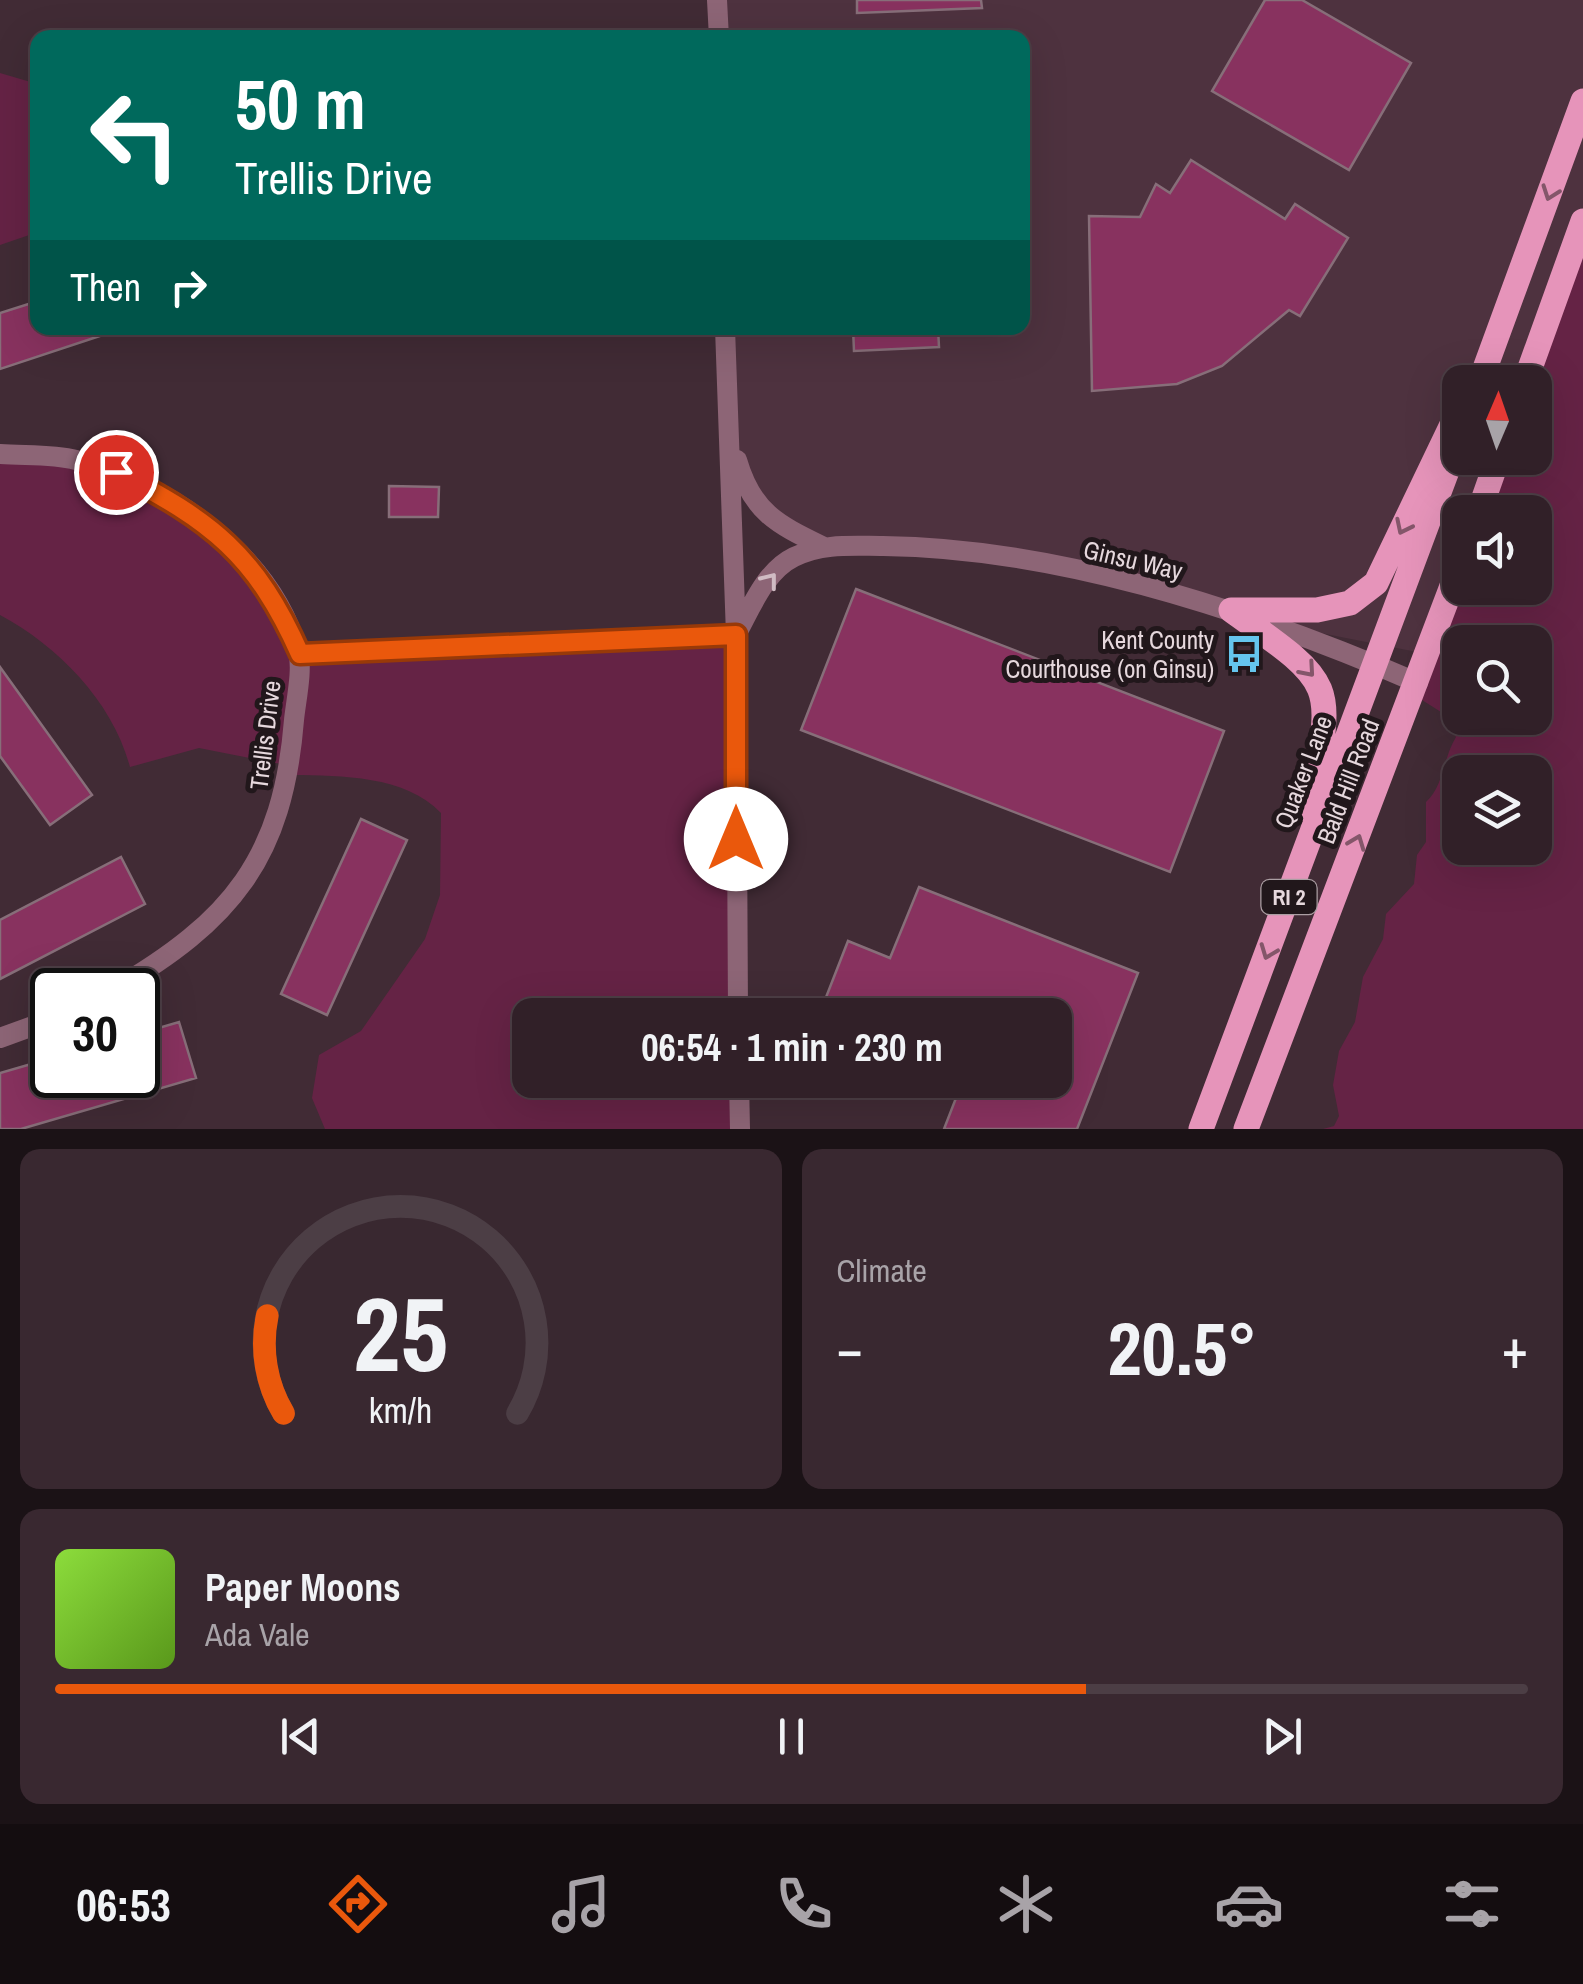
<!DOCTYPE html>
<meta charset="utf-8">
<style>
:root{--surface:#312028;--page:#392830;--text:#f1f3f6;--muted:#a8a3a8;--line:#4c3e45;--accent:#ea580c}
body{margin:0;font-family:"Archivo Narrow",sans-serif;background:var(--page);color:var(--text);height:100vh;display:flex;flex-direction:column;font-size:38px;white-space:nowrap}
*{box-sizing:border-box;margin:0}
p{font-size:32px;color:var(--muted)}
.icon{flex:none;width:55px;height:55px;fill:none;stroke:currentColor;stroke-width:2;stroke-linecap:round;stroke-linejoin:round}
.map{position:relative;height:1129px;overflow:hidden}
.details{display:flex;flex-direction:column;gap:20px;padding:20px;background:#1b1216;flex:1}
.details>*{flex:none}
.banner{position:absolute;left:30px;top:30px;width:1000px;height:305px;border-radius:20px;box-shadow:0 10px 40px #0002,0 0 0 2px var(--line);background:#00695c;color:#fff;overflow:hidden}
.needle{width:65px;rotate:2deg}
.buttons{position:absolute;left:1442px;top:365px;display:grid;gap:20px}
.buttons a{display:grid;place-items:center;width:110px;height:110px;border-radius:20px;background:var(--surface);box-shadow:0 10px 40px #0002,0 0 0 2px var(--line);font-size:50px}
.speed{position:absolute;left:30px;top:968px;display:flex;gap:20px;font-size:50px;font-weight:700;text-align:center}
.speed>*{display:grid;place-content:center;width:130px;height:130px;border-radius:50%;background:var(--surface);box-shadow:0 10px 40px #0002,0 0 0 2px var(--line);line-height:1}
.speed .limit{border:5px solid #111;border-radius:15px;background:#fff;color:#111}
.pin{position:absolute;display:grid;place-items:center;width:85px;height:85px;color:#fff;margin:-42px;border:5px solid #fff;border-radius:50%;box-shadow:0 2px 10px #0007}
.me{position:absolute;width:110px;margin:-55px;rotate:0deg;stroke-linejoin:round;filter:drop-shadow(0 0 8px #0008)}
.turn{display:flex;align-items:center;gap:35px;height:210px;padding:0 40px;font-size:45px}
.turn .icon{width:130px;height:130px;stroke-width:2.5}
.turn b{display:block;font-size:70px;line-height:85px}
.then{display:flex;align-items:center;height:95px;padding:0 40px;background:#0003;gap:20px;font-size:38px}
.big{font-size:75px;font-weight:700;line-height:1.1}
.details .widget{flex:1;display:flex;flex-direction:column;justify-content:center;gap:15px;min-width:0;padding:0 35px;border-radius:20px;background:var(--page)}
.details .dial{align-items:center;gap:0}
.dial svg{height:260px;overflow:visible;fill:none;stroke:var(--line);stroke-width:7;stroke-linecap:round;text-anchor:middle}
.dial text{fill:var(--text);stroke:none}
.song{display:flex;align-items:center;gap:30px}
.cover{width:120px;height:120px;border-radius:15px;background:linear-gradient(135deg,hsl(90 70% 55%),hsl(90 70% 35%))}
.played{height:10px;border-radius:5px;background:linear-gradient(90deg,var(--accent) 70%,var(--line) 70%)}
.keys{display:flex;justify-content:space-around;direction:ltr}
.heat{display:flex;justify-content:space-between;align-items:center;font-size:55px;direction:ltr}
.details .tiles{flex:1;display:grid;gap:20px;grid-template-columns:1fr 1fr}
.widget:last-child{grid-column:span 2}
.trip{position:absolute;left:512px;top:998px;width:560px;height:100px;border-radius:20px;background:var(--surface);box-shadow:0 10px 40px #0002,0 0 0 2px var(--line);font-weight:700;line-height:100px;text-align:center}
.dock{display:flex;height:160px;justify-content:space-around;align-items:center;background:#140d10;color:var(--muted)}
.dock .icon{width:70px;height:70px}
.dock .current{color:var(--accent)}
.dock b{font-size:45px;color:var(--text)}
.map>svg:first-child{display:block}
.built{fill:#4e323f}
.green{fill:#652345;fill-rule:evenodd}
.building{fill:#88325f;stroke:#876e79;stroke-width:2.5}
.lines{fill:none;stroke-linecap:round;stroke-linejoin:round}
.minor{stroke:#8d6576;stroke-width:20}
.primary{stroke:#e694ba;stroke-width:25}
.oneway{stroke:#84566a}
.oneway2{stroke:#d0bbc3}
.route-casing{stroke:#983908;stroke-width:25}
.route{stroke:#ea580c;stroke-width:18}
.labels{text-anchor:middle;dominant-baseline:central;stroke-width:10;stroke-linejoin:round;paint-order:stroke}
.shield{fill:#21171b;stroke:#ab9ea3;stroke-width:2.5}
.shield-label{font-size:22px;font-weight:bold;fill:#e6d8dd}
.street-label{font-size:25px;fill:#e6d8dd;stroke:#21171b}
.poi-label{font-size:25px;fill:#e6d8dd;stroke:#21171b;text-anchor:end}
</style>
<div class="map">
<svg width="1583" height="1129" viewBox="0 0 1583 1129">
<rect width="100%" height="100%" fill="#412b35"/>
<path class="built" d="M715,0H1583V227L1524,382H1460V458H1496L1475,512H1460V553L1422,653L1250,619L1109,575L812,542L770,517L734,446L726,328H1022V38L716,37Z"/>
<path class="green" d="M0,73L34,83L38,232L0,245Z
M1583,227V1129H1323L1334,1126L1339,1116L1333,1085L1339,1051L1355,1022L1363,977L1383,939L1386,914L1414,884L1417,855L1426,842V802C1444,786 1443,758 1456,737L1441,712L1403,688L1460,588H1535V512H1475L1496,458H1535V382ZM1460,642H1535V718H1460ZM1460,772H1535V848H1460Z
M0,451L82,457L246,554L299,646L734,634L740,1015H530V1080H741V1129H325L312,1098L319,1055L361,1031L425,939L440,895L441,813C405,775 341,776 293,775L286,765L199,748L130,767C113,702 58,646 0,615Z"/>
<path class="building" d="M857,0H981L982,8L857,13Z
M1265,0H1302L1411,63L1349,170L1212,91Z
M1191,160L1285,219L1295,204L1348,238L1300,316L1289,310L1222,366L1177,384L1092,391L1089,216L1140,217L1156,184L1170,193Z
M38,301V328H124L0,369V313Z
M853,328H938L939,347L854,351Z
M389,486L439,487L438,517H389Z
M856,589L1224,731L1170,872L801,730Z
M0,667L92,795L50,825L0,756Z
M361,819L407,840L327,1015L281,994Z
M121,857L145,904L0,979V920Z
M919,887L1138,973L1077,1129H944L963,1080H1055V1015H849L823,1005L848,941L890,958Z
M179,1022L196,1078L21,1129H0V1073L52,1058V1075H138V1034Z"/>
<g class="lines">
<path class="minor" d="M717,0L719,38
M725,328L736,635L738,1015
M0,454C24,456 52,454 76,460C169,484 271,554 298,651C303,670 296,700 294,720C283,858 232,921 113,990
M737,460C752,512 777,524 822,546
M736,635C751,608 765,571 794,557C823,543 852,546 883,546C1063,548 1254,612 1418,683
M299,654L736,635
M0,1038L52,1019
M739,1080L740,1129"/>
<path class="primary" d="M1480,382L1583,101
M1525,382L1583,221
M1479,512L1498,458
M1231,610H1317L1350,603L1376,583L1460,408
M1231,610C1339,687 1335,681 1308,810
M1201,1129L1460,436
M1246,1129L1460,565"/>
</g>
<defs><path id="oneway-chevron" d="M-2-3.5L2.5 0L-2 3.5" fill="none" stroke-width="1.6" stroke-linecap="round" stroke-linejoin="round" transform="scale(2.5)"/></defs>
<g class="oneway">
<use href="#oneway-chevron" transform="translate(1550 193) rotate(110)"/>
<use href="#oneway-chevron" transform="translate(1403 527) rotate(116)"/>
<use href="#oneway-chevron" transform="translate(1308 670) rotate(49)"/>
<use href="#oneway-chevron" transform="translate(1357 842) rotate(-69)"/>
<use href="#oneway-chevron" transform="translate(1268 952) rotate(111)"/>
</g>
<use class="oneway2" href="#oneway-chevron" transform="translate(770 580) rotate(-52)"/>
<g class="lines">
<g class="route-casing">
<path id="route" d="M116,472C212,521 256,555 300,654L736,635V839"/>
</g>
<use href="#route" class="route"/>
</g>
<defs>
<g id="bus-bare" transform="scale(3)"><path d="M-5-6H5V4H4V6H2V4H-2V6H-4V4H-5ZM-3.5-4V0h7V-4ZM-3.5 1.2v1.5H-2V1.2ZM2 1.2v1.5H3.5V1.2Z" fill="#65c5ee" stroke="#21171b" stroke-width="2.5" paint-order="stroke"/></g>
</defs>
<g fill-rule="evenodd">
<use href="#bus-bare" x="1244" y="654"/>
</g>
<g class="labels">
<rect class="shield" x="1261.5" y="880" width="55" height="34" rx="8"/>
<g class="shield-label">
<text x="1289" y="897">RI 2</text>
</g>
<g class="street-label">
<text transform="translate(1133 560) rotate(13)">Ginsu Way</text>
<text transform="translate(265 735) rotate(-83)">Trellis Drive</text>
<text transform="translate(1303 772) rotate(-69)">Quaker Lane</text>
<text transform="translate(1348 781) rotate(-69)">Bald Hill Road</text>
</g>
<g class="poi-label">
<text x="1214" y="640">Kent County<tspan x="1214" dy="29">Courthouse (on Ginsu)</tspan></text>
</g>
</g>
</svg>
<div class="buttons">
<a><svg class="needle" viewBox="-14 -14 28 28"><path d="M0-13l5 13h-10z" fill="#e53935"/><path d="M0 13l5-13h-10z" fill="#a8a3a8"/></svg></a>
<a><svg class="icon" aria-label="sound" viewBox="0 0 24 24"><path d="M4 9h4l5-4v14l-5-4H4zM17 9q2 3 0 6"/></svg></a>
<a><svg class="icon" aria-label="search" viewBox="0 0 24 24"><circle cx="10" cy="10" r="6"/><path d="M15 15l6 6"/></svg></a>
<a><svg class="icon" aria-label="layers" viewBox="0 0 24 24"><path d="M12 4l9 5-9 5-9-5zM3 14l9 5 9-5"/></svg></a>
</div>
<div class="speed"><div class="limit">30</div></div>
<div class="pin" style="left:116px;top:472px;background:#d93025"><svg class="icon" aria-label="arrive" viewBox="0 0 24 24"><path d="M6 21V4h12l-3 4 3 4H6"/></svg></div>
<svg class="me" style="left:736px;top:839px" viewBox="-20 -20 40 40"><circle r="19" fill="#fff"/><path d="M0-13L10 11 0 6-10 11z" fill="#ea580c"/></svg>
<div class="trip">06:54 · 1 min · 230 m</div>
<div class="banner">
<div class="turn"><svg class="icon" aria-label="left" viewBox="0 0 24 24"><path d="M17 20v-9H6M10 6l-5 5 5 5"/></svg><div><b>50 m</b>Trellis Drive</div></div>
<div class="then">Then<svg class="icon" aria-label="right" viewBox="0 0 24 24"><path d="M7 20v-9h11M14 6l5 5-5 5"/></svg></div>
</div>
</div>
<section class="details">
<div class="tiles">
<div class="widget dial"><svg viewBox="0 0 100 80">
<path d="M14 69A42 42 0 1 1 86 69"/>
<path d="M14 69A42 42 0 0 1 9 39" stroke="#ea580c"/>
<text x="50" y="56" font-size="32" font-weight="700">25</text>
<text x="50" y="72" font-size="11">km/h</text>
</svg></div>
<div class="widget"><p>Climate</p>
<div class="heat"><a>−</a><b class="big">20.5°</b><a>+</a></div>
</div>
<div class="widget">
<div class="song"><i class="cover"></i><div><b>Paper Moons</b><p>Ada Vale</p></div></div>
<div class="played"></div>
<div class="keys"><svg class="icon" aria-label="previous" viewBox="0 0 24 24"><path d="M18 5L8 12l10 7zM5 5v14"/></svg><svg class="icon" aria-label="pause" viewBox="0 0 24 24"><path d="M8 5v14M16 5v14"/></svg><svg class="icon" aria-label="next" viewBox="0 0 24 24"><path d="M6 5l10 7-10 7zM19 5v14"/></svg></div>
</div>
</div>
</section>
<nav class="dock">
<b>06:53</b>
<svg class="icon current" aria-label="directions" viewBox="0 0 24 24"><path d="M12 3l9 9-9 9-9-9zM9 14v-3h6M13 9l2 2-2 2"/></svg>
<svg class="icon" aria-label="music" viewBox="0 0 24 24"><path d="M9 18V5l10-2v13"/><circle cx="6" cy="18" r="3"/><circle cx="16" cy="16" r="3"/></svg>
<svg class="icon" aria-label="phone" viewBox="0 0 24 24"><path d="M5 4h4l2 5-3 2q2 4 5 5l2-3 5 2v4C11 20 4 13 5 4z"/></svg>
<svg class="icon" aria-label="climate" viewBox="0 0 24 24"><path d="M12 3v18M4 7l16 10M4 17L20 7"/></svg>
<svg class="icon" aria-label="car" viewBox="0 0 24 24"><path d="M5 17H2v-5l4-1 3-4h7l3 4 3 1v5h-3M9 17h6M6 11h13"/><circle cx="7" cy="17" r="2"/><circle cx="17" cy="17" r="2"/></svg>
<svg class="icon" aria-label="filters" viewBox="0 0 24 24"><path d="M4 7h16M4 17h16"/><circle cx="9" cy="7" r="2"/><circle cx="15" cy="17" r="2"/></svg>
</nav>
